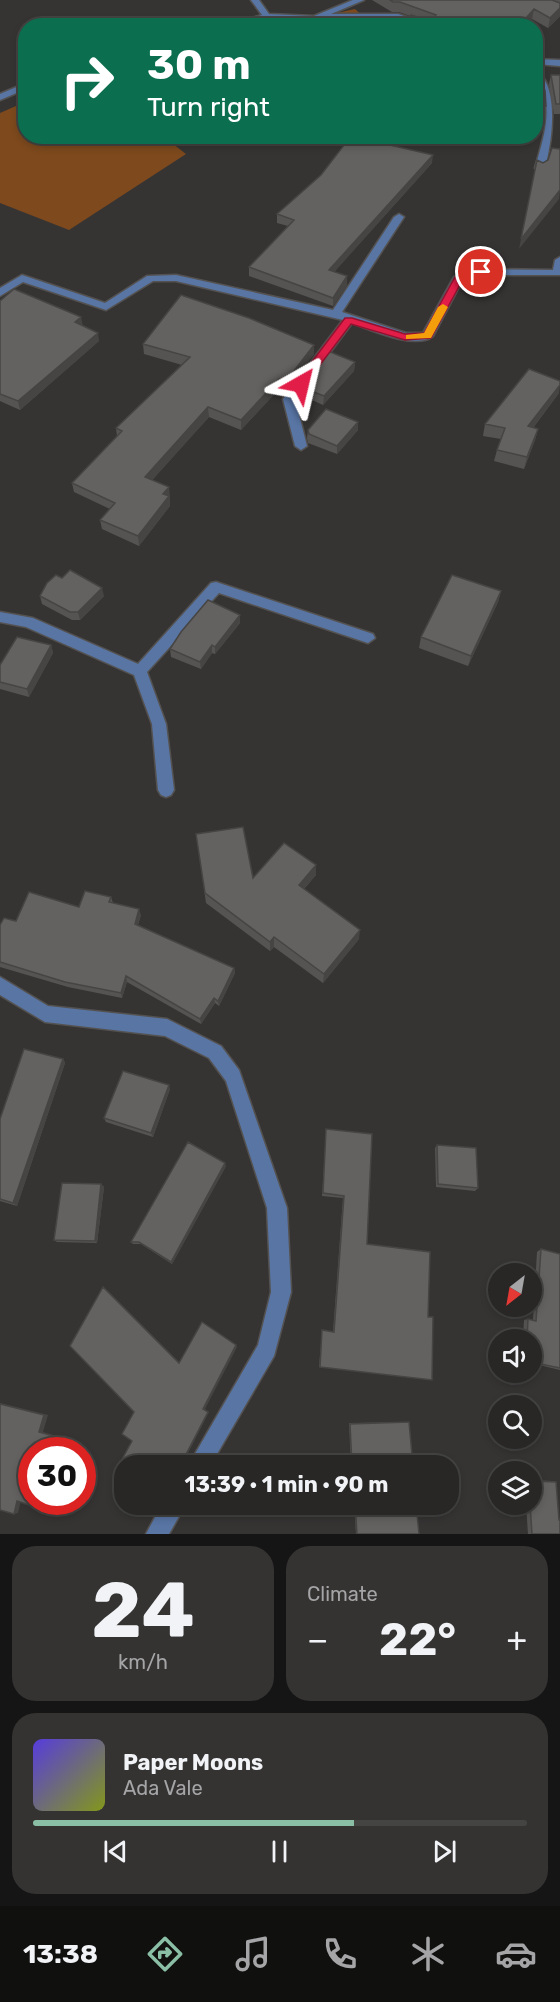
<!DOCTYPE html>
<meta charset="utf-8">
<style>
:root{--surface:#282726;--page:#343332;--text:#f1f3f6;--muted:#a5a5a7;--line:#444443;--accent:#8abfa5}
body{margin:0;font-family:Rubik,sans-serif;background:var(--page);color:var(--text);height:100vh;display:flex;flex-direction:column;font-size:22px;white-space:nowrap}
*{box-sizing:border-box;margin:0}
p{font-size:20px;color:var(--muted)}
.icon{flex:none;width:33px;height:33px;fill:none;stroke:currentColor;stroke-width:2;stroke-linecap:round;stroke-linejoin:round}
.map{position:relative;height:1534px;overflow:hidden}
.drawer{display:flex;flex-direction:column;gap:12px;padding:12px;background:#161515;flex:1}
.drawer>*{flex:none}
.hud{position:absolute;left:18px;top:18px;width:525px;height:126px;border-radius:24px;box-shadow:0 3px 9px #0003,0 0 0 2px var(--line);background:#0b6e4f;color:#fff;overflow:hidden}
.needle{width:39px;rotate:211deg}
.tools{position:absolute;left:488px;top:1263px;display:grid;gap:12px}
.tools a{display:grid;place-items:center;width:54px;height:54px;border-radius:50%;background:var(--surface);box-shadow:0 3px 9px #0003,0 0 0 2px var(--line);font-size:30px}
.speed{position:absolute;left:18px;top:1437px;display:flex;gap:12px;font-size:30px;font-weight:700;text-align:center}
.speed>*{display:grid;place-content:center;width:78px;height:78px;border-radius:50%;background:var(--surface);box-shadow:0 3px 9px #0003,0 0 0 2px var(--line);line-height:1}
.speed .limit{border:9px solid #d22;background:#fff;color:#111}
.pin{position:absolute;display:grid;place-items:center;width:51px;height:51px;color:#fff;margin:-26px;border:3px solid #fff;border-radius:50%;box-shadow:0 2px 6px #0007}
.me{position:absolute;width:66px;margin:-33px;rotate:37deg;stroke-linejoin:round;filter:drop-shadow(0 0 4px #0008)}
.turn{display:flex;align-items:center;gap:21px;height:126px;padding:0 30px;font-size:27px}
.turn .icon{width:78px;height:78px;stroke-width:2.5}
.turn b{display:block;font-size:42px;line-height:51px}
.big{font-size:45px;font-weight:700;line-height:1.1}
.drawer .card{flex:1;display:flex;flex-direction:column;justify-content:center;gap:9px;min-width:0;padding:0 21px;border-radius:24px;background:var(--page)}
.drawer .dial{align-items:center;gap:0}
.dial b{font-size:78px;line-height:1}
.song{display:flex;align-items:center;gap:18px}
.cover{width:72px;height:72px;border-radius:9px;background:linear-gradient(135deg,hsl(250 70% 55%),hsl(70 70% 35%))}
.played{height:6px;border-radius:3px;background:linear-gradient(90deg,var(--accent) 65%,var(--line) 65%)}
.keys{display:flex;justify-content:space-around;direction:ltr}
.heat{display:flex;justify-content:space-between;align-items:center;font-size:33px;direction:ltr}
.drawer .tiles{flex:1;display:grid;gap:12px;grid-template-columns:1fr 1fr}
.card:last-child{grid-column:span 2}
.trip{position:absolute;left:114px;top:1455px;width:345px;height:60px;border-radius:24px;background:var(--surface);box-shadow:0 3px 9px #0003,0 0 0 2px var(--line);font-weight:700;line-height:60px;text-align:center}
.dock{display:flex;height:96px;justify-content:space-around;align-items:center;background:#10100f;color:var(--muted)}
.dock .icon{width:42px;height:42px}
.dock .selected{color:var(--accent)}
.dock b{font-size:27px;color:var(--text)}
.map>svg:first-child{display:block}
.green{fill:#7d491d}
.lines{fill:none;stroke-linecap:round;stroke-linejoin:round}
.street-casing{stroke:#545251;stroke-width:3}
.street{fill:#5875a4;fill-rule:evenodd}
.wall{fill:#565453}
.shaded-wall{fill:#464543}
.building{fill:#646260;stroke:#464543;stroke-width:1.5}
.route{fill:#e11d48;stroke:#92132f;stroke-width:1.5}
.slow{fill:#f59e0b}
</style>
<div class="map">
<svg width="560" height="1534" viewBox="0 0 560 1534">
<rect width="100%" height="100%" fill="#363433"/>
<path class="green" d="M355,9L372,25L278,26Z
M25,102L26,136L164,137L186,154L69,230L0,203V113Z"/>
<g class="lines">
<g class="street-casing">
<path id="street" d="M251,0H259L269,14L314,16L353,0H364L331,14H398L433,26H419L397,18L327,19L323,18C305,25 285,16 266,19C251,21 239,26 223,26L262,15Z
M536,59L560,60V66L536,64Z
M536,70C560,87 552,141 545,168L540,171L535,168C543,139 556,104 536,78Z
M26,83V89L0,100V94Z
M399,214L404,217L342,312L406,333H423L454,277L481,269L553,270L555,260L560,257V275H482L462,281L433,336C416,350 371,330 352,323L295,399L307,446L301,450L295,446L283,399L343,320L176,281H153L106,310L23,282L0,296V288L22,275L105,303L147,276L176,275L333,310L394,217Z
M216,582L373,634L375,638L368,643L219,593L147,672L166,724L174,790L171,795L166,797L161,795L158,790L152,724L134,675L26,627L0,622V612L33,618L138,664L211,583Z
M0,977L48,1006L167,1019L221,1046L239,1070L287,1208L291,1292L274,1356L210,1466H188L258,1345L271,1292L267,1208L226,1081L209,1058L165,1036L45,1022L0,995Z
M162,1504H186L169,1534H146Z"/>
</g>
<use href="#street" class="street"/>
</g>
<path class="wall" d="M372,0H560V16L548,28L532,19L526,26H406L410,16L399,12H392Z
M551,75H560V114H554L549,84Z
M536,87L546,106L544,114H536Z
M432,163L334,272L347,285L333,306L249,276V267L288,226L277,223V214Z
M0,301L83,326L99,341L20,410L0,401Z
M143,344L314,354L287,390L279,389L241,430L209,417L152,480L169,487L170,506L139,546L102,529L100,520L110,509L74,492L72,483L117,436L116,428L182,365L144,354Z
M355,362L354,371L323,405L301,395V387Z
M559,393L533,428L538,429L535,440L524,469L494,461L497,450L501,439L483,436L485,424Z
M358,422V430L337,454L308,443L307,438L308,430Z
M501,591L498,602L468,666L419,648L421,637Z
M40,596H104L80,620H72L42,604Z
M240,615V623L215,654L212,653L201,669L171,657L170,649Z
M51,645L53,653L29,697L0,689V665Z
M196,834L253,878L316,865V875L304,889L359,939L323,983L274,947L270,951L206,903Z
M111,897L113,903L141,915L138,925L234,968L235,973L219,1006L215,1003L201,1024L127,982L122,998L68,987L0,967V925L79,907Z
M63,1059L65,1063L17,1206L0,1201V1119Z
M170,1089L153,1137L106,1122L104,1118Z
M326,1133L367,1244L428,1317L432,1380L319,1367L322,1331V1330L333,1332L343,1198L322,1196Z
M437,1145L478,1188L475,1191L436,1187L435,1148Z
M226,1166L172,1264L141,1244H133L131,1242Z
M101,1184L104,1187L97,1243L57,1242L54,1240Z
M541,1249L560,1254V1370L531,1363V1340H523L524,1320L528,1319L533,1320L537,1252Z
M409,1422L413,1466H351L349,1423Z
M531,1480L552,1481L556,1482L559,1518L560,1519V1534H528L526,1504H531Z
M354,1504H416L419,1534H356Z"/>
<path class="shaded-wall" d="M560,8V16L548,28L550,18Z
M534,9L532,19L526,26H519Z
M433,155L432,163L328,279L329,270Z
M560,190L559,199L519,249L521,239Z
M347,276V285L333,306V298Z
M81,317L83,326L75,322Z
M98,333L99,341L20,410L18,401Z
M314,345V354L287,390V380Z
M355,362L354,371L323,405L324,396Z
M279,379V389L241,430V420Z
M560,385L559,393L525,438L528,426Z
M208,407L209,417L147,486L145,477Z
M358,422V430L337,454V446Z
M538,429L535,440L524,469L527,457Z
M169,487L170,506L139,546L138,536L163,494Z
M102,588L104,596L80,620L78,612Z
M501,591L498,602L468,666L471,656Z
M240,615V623L215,654V647Z
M51,645L53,653L29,697L27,689Z
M212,645V653L201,669L200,662Z
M316,865V875L298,895L299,885Z
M139,909L141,915L136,930L135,924Z
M360,930L359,939L323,983L324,974Z
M274,937V947L270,951V942Z
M234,968L235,973L219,1006L218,1001Z
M126,976L127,982L122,998L121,993Z
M214,998L215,1003L201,1024L200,1019Z
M63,1059L65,1063L17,1206L13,1203Z
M169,1085L170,1089L153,1137L151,1133Z
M225,1163L226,1166L172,1264L171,1262Z
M101,1184L104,1187L97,1243L95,1241Z
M103,1287L107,1290L181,1364L179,1363Z
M236,1345L237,1347L205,1409L209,1412L184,1461L182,1462L203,1409Z
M0,1403L48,1415L43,1432L71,1440L69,1450H65L0,1404Z
M21,1500L18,1513L14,1514L17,1501Z
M52,1502H55L54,1506L50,1508Z"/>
<path class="building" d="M390,0H552L560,3V8L550,18L534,9L519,26H406L411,15L420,18H434L436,15L400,2H393Z
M551,75H560V104H556Z
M541,79L545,91L546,106H536V87Z
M351,136L433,155L329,270L347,276L333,298L249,267L294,220L277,214L321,175Z
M552,148L560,149V190L521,239L537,160L543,163L548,160Z
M14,289L81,317L75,322L98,333L18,401L0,394V301Z
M181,295L249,318L314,345L287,380L279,379L241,420L208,407L145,477L169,487L163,494L169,496L138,536L100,520L115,503L72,483L122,431L116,428L190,357L143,344Z
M328,351L355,362L324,396L301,387Z
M529,369L560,381V385L528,426L538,429L527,457L497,450L505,428L485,424Z
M326,409L358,422L337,446L309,434L308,430Z
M70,570L102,588L78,612H70L40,596L47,583L56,575L62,578Z
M452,575L501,591L471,656L421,637Z
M208,600L240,615L215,647L212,645L200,662L170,649L181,632Z
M17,637L51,645L27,689L0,682V665Z
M243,827L253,878L284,843L316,865L299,885L360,930L324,974L274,937L270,942L205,893L196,834Z
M85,891L111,897L109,902L139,909L135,924L234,968L218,1001L214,998L200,1019L126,976L121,993L65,982L0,962V925L4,918L16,921L29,892L79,907Z
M24,1049L63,1059L13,1203L0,1199V1119Z
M123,1071L169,1085L151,1133L104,1118Z
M326,1129L372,1134L367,1244L430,1252L428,1317H433L432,1380L320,1367L322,1330L334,1332L344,1196L323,1193Z
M188,1142L225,1163L171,1262L139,1242H131Z
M437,1145L476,1148L478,1188L438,1184Z
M62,1183L101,1184L95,1241L54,1240Z
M541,1249L560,1254V1368L531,1362V1340H527L528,1319L536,1321Z
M103,1287L179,1363L202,1322L236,1345L203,1409L208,1412L182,1462L173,1455L168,1466L166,1464L165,1466H124L120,1463L132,1441L122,1434L134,1412L70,1346Z
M0,1404L44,1415L39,1432L68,1440L65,1450H32V1502H52L50,1508H38L17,1501L14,1514L0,1510Z
M409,1422L413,1466H352L350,1424Z
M531,1481L556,1482L559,1520H560V1534H532L530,1504H531Z
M355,1504H416L419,1534H357Z"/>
<path class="route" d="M481,269L484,270V274L462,281L431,338L405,340L351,324L304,386H297L295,384L345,318H352L405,334L424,333L455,277Z"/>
<path class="slow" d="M443,304L448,307L431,338L406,339V335L424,333L438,307Z"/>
</svg>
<div class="tools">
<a><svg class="needle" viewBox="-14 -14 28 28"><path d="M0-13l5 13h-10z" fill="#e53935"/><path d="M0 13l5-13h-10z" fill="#a5a5a7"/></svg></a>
<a><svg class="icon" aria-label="sound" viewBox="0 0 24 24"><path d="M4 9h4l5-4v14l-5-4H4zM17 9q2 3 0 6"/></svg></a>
<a><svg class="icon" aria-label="search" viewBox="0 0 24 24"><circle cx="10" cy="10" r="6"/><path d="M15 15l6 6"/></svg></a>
<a><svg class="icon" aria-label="layers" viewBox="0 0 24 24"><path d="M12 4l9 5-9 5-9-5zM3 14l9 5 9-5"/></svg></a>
</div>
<div class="speed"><div class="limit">30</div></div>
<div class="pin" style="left:481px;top:272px;background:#d93025"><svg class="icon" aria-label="arrive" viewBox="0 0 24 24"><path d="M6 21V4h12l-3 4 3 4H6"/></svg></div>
<svg class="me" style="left:301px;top:384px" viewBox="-20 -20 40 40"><path d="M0-17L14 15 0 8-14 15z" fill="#e11d48" stroke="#fff" stroke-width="4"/></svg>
<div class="trip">13:39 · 1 min · 90 m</div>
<div class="hud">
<div class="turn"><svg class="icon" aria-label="right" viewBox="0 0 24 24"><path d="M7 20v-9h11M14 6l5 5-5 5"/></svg><div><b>30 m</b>Turn right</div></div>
</div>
</div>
<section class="drawer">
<div class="tiles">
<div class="card dial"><b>24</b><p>km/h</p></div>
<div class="card"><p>Climate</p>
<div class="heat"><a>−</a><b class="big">22°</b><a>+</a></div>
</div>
<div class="card">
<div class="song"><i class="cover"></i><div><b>Paper Moons</b><p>Ada Vale</p></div></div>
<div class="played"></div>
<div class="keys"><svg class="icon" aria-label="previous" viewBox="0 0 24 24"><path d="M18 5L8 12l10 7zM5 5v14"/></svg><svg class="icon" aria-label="pause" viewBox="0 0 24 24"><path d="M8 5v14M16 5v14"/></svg><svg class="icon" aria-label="next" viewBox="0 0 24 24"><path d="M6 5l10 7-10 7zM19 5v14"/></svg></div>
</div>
</div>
</section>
<nav class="dock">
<b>13:38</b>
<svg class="icon selected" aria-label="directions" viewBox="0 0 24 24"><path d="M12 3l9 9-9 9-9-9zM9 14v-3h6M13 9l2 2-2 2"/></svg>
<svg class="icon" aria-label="music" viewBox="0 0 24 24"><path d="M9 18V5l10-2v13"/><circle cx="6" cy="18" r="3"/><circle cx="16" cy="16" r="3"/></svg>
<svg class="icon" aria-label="phone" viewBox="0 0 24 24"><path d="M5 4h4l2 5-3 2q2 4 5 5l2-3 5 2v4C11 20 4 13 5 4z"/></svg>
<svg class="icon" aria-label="climate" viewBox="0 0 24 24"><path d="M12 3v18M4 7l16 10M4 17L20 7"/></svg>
<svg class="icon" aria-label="car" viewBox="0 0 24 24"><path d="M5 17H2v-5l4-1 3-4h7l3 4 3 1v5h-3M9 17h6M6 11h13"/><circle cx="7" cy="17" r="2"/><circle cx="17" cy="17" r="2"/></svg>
</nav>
